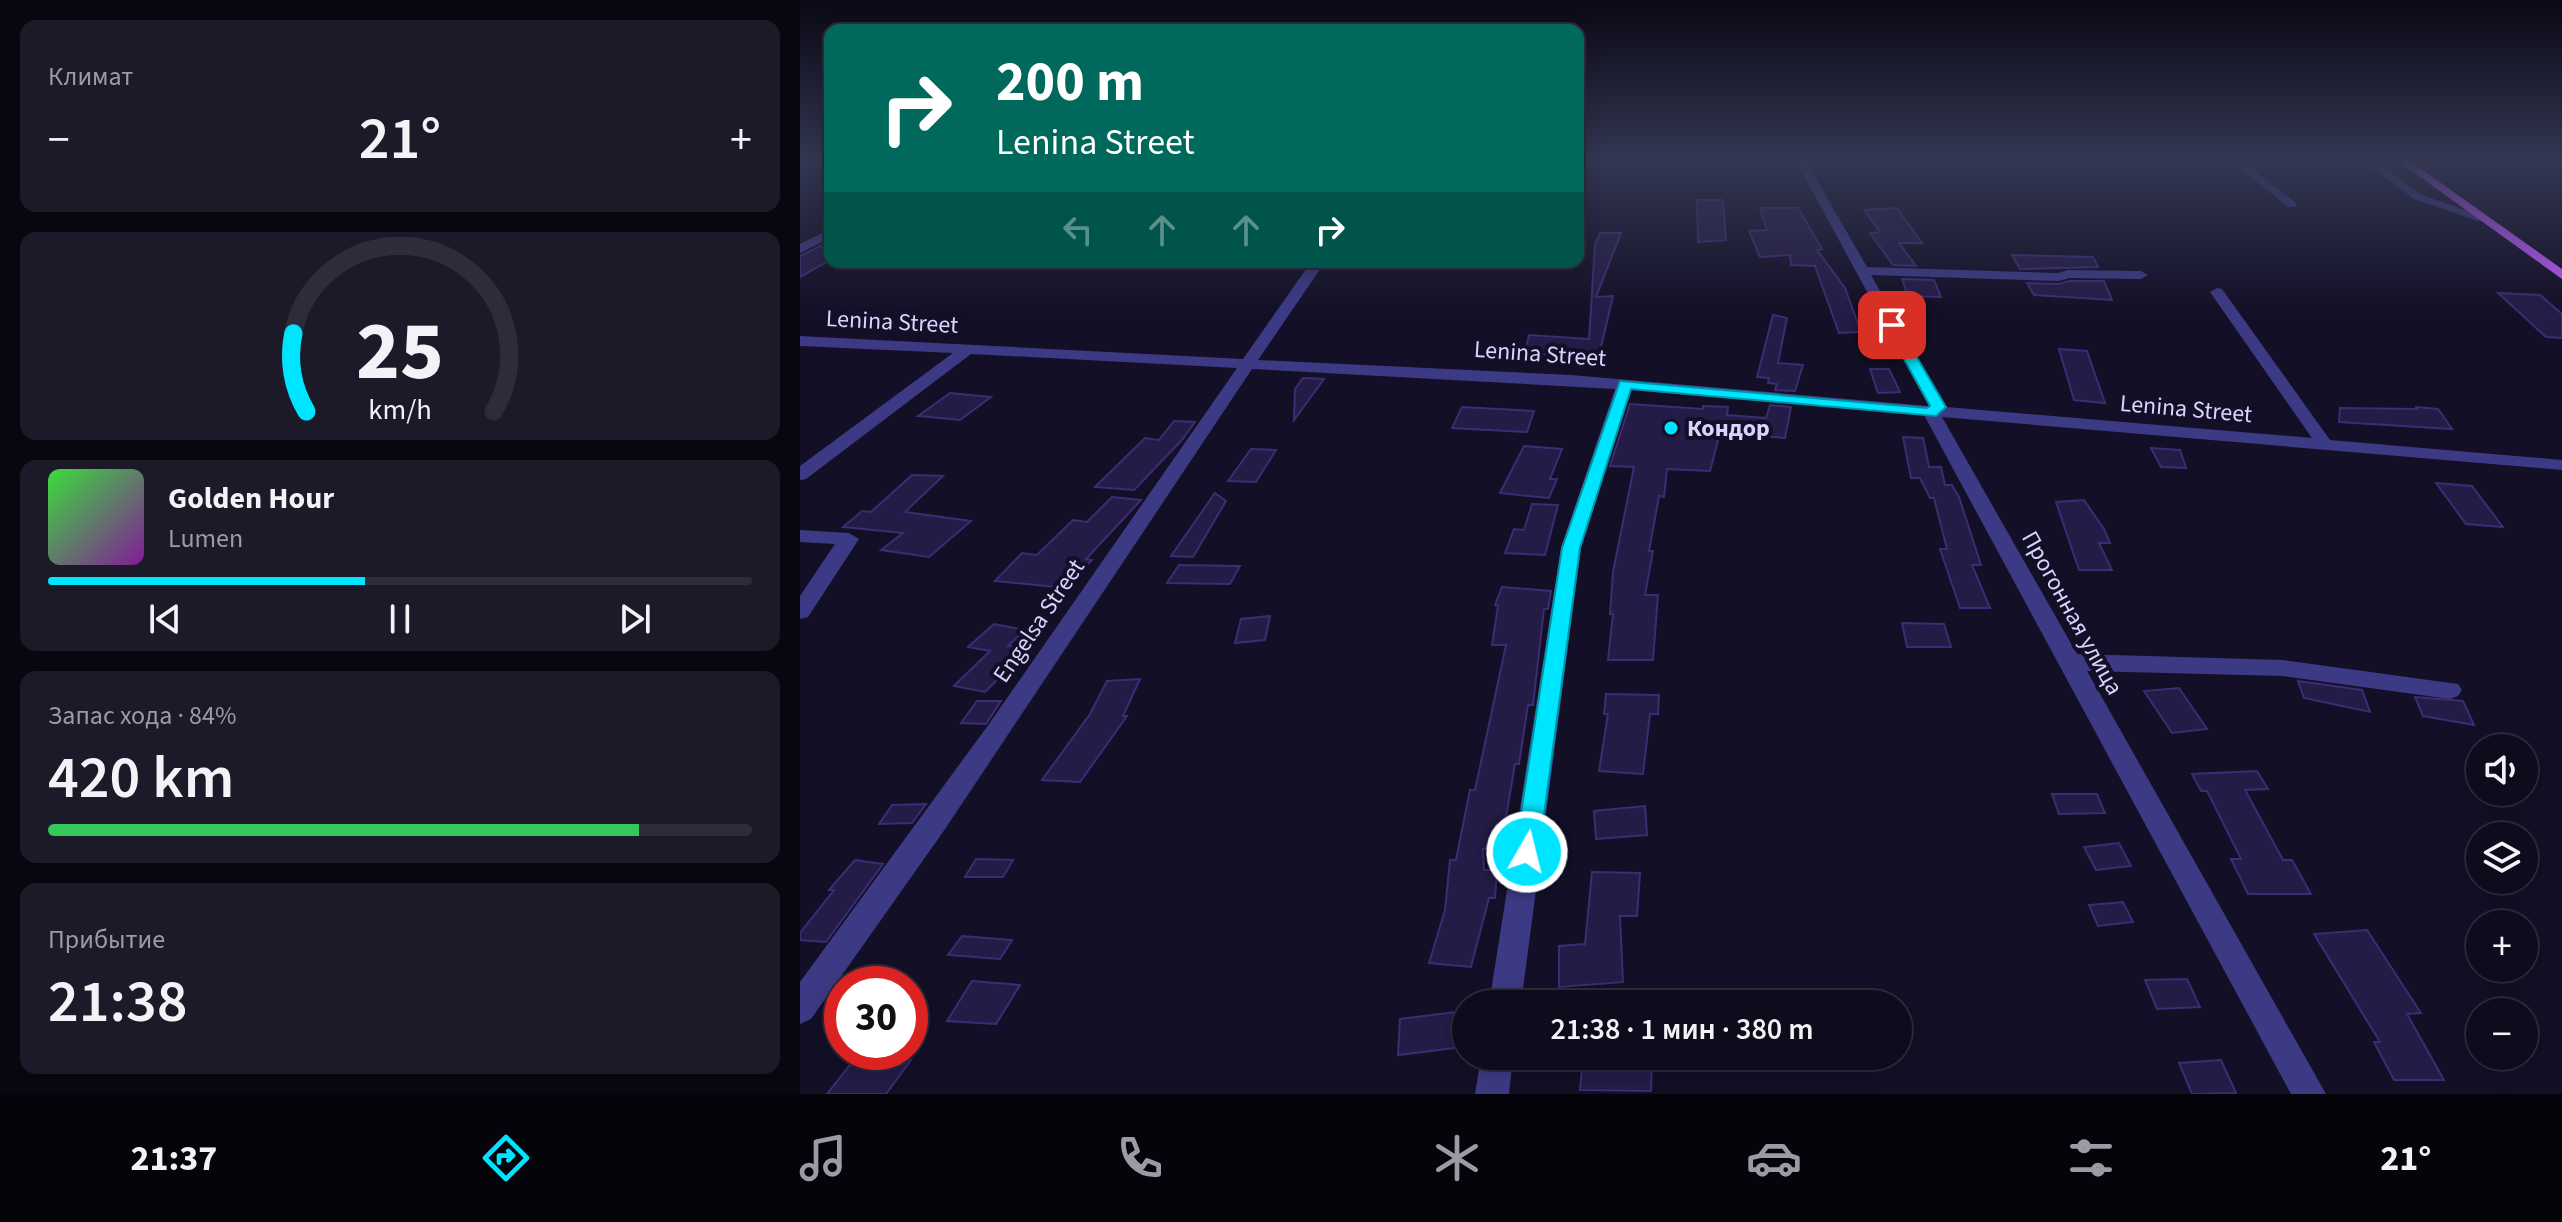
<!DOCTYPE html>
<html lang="ru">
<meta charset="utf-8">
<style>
:root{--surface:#0e0b1c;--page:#1c1929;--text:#f1f3f6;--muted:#9b9ba3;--line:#2e2b3b;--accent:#00e5ff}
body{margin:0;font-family:"Source Sans 3",sans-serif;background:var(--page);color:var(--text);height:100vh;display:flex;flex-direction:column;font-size:30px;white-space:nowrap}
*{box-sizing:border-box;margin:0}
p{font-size:26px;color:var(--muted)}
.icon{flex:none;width:44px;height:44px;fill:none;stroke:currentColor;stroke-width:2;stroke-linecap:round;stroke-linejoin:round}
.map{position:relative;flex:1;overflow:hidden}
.details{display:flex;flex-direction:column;gap:20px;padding:20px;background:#08060f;width:800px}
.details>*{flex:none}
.hud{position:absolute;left:24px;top:24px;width:760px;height:244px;border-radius:16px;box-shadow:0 4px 20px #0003,0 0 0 2px var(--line);background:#00695c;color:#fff;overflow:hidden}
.controls{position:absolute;left:1666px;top:734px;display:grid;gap:16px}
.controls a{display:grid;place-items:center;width:72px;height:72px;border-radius:50%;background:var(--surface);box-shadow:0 4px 20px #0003,0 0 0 2px var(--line);font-size:40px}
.speed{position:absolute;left:24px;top:966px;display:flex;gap:16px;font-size:40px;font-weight:700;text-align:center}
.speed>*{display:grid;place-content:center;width:104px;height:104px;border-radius:50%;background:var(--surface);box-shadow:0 4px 20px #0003,0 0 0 2px var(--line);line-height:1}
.speed .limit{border:12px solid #d22;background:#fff;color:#111}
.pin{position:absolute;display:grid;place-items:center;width:68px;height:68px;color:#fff;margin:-34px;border-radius:16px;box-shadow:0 4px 12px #0006}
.me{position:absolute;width:88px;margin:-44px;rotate:8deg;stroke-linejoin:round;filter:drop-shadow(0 0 6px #0008)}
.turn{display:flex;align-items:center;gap:28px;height:168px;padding:0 40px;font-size:36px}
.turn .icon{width:104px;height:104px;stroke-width:2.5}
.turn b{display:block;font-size:56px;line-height:68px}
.lanes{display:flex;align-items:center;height:76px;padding:0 40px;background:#0003;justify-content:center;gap:40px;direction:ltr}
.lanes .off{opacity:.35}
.big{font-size:60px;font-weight:600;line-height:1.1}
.details .card{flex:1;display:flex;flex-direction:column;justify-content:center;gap:12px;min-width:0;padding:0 28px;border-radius:16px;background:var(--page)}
.details .dial{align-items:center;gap:0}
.dial svg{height:208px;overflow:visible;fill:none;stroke:var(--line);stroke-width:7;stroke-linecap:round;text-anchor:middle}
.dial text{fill:var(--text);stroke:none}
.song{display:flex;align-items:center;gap:24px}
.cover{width:96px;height:96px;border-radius:12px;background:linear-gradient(135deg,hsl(120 70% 55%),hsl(290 70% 35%))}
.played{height:8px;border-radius:4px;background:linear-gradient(90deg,var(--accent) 45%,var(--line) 45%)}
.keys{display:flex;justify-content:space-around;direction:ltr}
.heat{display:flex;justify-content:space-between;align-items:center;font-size:44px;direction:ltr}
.charge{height:12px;border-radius:6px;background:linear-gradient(90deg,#34c759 84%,var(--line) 0)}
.trip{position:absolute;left:652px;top:990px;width:460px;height:80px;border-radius:40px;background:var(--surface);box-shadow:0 4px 20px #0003,0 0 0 2px var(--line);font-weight:600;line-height:80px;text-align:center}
.dock{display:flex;height:128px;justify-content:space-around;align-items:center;background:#06040b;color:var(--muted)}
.dock .icon{width:56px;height:56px}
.dock .selected{color:var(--accent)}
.dock b{font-size:36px;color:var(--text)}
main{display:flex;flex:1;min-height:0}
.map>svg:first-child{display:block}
.building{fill:#241b47;stroke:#3b2d73;stroke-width:2}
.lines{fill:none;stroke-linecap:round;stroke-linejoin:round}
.minor{fill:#3d3a85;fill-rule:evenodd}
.major{fill:#c25bff;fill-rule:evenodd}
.route{fill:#00e5ff;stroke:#0095a6;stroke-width:2}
.poi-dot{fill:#00e5ff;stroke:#130f26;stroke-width:3}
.labels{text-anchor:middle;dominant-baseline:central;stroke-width:8;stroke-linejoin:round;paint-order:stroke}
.street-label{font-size:24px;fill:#d9d4ff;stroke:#130f26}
.poi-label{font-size:24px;font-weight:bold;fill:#d9d4ff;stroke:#130f26;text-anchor:start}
</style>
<main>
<section class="details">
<div class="card"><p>Климат</p>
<div class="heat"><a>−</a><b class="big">21°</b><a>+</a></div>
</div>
<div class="card dial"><svg viewBox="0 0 100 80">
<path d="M14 69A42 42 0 1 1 86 69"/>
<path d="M14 69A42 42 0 0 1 9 39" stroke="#00e5ff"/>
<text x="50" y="56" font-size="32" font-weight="700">25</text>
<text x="50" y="72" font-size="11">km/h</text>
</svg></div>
<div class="card">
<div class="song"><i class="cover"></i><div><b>Golden Hour</b><p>Lumen</p></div></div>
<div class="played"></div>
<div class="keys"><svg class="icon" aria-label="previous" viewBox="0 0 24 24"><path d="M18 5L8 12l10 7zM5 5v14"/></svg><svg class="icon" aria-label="pause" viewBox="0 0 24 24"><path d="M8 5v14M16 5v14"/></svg><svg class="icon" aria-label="next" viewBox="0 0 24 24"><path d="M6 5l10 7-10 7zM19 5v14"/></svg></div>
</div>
<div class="card"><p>Запас хода · 84%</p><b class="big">420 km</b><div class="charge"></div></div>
<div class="card"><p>Прибытие</p><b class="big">21:38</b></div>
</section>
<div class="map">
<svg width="1762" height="1094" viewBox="0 0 1762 1094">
<rect width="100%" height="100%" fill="#130f26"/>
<path class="building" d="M897,200H923L926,240L898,242Z
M960,208H998L1022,249L1017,250L1045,288L1061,332L1039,333L1015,266L991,265L990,255L960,257L949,231L967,230Z
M1097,208L1122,243H1099L1116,266L1093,265L1070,233L1080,232L1064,210Z
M800,233H821L796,297L813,296L797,364L787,363L788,357L778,356L779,352H752L751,355L725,352L729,335L789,339L795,245Z
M30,241V260L0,277V256Z
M1212,255L1293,257L1298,267L1220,269Z
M1102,279L1134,280L1141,297L1108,296Z
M1269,281H1304L1312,300L1234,295L1227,283L1259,284Z
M1698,293L1740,295L1762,314V338L1746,337Z
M973,315L987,318L978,363L1003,365L995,391L975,390L977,384L968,383L969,378L957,377Z
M1259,349L1287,351L1305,403L1274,400Z
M1070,369H1089L1100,392L1078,393Z
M503,378L524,379L494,420L495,389Z
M150,393L191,397L160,420L118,416Z
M830,404L903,409V406L928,407L927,415L966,418L970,405L991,407L985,438L920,433L910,471L867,469L864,497L859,496L849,551H853L845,595H858L853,660H808L813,614H810L813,572L834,467L810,466Z
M662,407L734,411L727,432L652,428Z
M1616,407L1638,409L1652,429L1539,422L1540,408L1617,409Z
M374,421L395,422L381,441L334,490L295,487L345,438L359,440Z
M1103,437L1123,438L1129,467H1141L1145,485H1152L1159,497L1181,565H1172L1190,608H1160L1140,549H1147L1134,498H1130L1120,478H1111Z
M724,446L762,449L750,479H757L749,498L700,493Z
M1351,448L1380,450L1386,468L1361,467Z
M451,449L476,450L456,482L428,481Z
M112,475L143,476L105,512L171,521L129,557L81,550L103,533L43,527L62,511L71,512Z
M1636,483L1672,486L1703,527L1666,524Z
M415,493L426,501L393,557L371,556Z
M312,497L341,500L286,559L292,560L266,588L195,581L222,553L237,555L273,520L287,522Z
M1284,500L1304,529L1310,543H1299L1312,570H1279L1256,502Z
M732,504L758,505L745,555L705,553L714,529L724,530Z
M379,565L440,566L430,584L367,583Z
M702,587L751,591L748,609H744L733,705H728L719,764H715L704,829H699L698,848L683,849L684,870H697L695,898H689L671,967L629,963L645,910L650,860H656L670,790H675L706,645H692L698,606L695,605Z
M470,616L465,640L435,643L441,619Z
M1102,623L1144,624L1151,647H1107Z
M194,624L225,630L208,646L230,647L185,692L154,686L190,651L168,647Z
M340,679L323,716H327L280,782L242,780L290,714L307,681Z
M1498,681L1562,690L1570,712L1504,698Z
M1379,688L1407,729L1372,733L1344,691Z
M806,694L859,695L858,714H850L843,774L799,771L808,714H804Z
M1615,697L1663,701L1674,725L1623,716Z
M177,701H201L186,724L161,723Z
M1457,771L1468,789L1445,790L1483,860H1492L1511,894H1448L1431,859H1441L1407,791H1401L1392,774Z
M1252,794H1297L1305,813L1259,814Z
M126,804L112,823L79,824L92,805Z
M845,806L847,835L796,839L794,811Z
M1319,843L1331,866L1296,870L1284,847Z
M176,859L213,860L203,877H165Z
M55,860L83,864L26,942L0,940V933L34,890H29Z
M792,872L840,873L837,916H820L823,982L759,987V946L785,944Z
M1323,902L1333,922L1298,926L1289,905Z
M1567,930L1621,1013L1607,1014L1644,1080H1594L1574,1042H1580L1514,934Z
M162,936L212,940L200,959L148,955Z
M1387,979L1400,1007L1357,1009L1345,980Z
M172,981L220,985L196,1024L147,1021Z
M664,1011L662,1047L598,1055L600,1019Z
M60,1052L111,1060L86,1094H27Z
M783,1056H852L851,1091L780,1090Z
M1421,1060L1436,1093L1392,1094L1379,1063Z"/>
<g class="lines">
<path class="minor" d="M996,161H1006L1067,267L1258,273L1268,270L1341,271L1348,275L1341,279L1269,278L1259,281L1071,275L1146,407L1512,438L1410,292L1417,288L1422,289L1530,440L1762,460V470L1142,417L1277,654L1483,660L1658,684L1662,690L1658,696L1650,699L1483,676L1287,671L1526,1094H1491L1124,415L831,390L781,548L721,1004H689L761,548L815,389L452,369L143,832L11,1019L0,1024V982L189,724L437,368L171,354L6,479L0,480V466L153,353L0,346V336L443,359L511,262H525L458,360L771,375L1129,406Z
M1432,161H1443L1496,203V207H1488Z
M1564,161H1576L1622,195L1688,218L1678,221L1614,199Z
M1756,161H1762V164L1757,163Z
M30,229V238L0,253V244Z
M0,530L49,533L59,539L8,617L0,619V596L35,544L0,542Z
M681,1056H713L709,1094H675Z"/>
<path class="major" d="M1598,161H1610L1762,269V279Z"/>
</g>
<linearGradient id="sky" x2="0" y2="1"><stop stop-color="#0a0815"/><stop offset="0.51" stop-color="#333752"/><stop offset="1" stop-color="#333752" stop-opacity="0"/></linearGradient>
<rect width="1762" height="314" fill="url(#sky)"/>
<path class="route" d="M1092,321L1098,325L1146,407L1136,416L831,389L780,548L739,852L736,860L727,863L718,860L715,852L762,548L820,381L1127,408L1130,406L1085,325Z"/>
<circle class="poi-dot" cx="871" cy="428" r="8"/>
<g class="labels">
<g class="street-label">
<text transform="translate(92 322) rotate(3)">Lenina Street</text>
<text transform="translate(740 354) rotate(4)">Lenina Street</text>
<text transform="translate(1386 409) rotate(5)">Lenina Street</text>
<text transform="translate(1272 613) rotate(61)">Прогонная улица</text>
<text transform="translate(239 621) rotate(-56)">Engelsa Street</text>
</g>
<g class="poi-label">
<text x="887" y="428">Кондор</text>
</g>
</g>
</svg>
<div class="controls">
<a><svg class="icon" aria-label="sound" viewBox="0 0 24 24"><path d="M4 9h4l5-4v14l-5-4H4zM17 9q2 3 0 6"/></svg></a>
<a><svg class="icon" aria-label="layers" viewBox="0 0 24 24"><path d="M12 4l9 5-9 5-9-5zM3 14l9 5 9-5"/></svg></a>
<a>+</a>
<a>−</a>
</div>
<div class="speed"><div class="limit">30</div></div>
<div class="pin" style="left:1092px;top:325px;background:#d93025"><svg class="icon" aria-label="arrive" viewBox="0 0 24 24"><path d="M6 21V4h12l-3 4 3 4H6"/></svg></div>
<svg class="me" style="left:727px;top:852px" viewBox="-20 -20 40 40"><circle r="17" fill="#00e5ff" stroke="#fff" stroke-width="3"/><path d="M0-11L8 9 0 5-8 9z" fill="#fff"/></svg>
<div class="trip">21:38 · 1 мин · 380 m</div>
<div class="hud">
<div class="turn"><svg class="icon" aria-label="right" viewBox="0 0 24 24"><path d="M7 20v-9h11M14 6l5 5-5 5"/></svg><div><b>200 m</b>Lenina Street</div></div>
<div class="lanes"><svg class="icon off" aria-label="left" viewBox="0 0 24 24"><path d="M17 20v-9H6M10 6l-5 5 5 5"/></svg><svg class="icon off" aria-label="ahead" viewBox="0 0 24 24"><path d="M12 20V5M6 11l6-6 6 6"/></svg><svg class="icon off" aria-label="ahead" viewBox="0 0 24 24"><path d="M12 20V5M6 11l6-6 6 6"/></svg><svg class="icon" aria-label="right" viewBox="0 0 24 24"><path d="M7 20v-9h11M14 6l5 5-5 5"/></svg></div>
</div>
</div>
</main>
<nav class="dock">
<b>21:37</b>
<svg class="icon selected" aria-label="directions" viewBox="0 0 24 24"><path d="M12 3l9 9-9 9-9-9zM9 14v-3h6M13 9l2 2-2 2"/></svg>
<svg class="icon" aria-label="music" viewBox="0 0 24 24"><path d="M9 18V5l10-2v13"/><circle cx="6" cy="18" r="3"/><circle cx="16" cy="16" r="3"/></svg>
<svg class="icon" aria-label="phone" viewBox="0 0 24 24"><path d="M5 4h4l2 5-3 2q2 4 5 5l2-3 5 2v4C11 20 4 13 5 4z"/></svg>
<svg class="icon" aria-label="climate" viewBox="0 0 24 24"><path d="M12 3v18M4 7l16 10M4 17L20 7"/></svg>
<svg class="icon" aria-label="car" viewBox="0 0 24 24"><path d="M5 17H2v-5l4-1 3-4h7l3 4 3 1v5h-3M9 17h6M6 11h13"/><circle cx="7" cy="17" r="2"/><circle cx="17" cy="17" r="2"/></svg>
<svg class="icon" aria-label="filters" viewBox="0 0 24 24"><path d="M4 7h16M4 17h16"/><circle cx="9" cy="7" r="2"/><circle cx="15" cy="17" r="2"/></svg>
<b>21°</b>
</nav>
